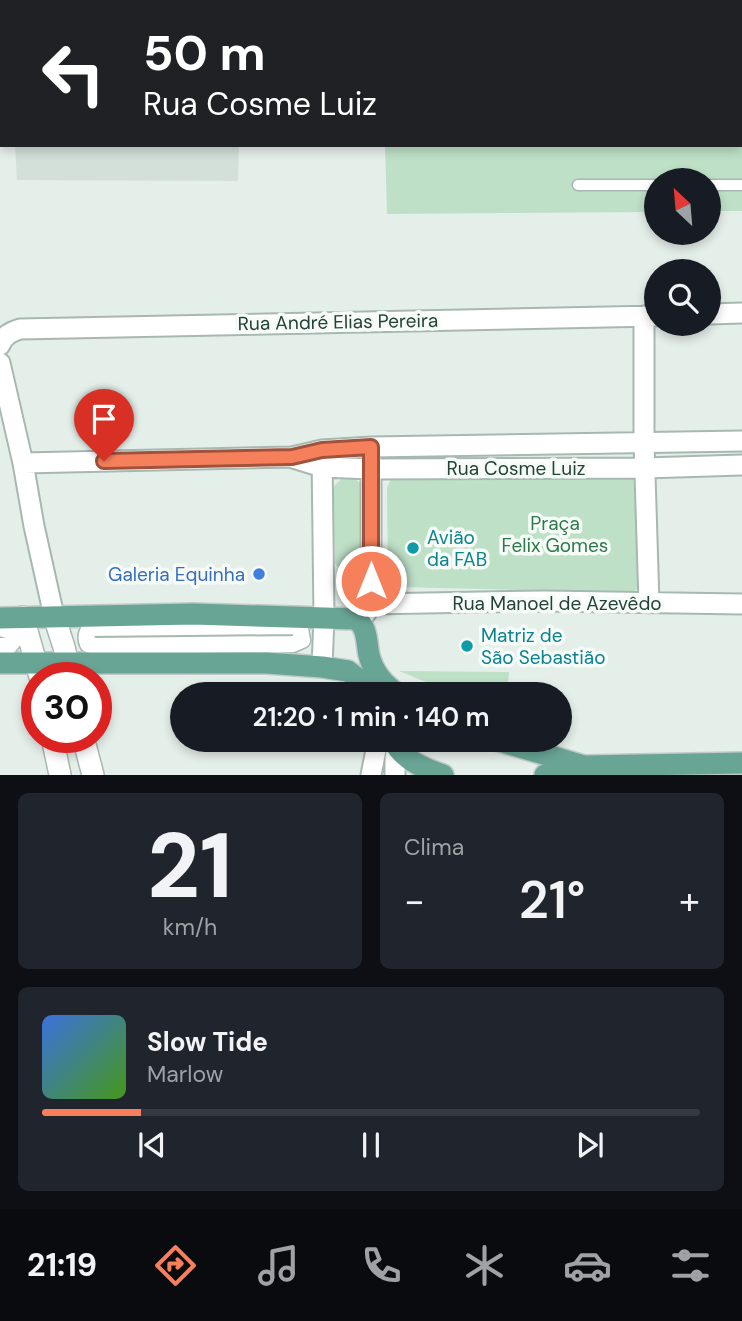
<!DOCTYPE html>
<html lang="pt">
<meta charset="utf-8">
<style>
:root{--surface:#171b24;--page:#20242c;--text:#f1f3f6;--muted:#9ea1a6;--line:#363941;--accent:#f6805c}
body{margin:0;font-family:"DM Sans",sans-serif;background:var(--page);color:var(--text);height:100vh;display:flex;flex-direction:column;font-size:26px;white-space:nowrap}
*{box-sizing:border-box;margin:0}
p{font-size:23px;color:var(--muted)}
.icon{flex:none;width:38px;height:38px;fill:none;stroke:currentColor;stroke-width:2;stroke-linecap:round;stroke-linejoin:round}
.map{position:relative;height:775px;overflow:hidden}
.drawer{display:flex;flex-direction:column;gap:18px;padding:18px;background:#0d0f14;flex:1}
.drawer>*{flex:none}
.guide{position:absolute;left:0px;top:0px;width:742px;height:147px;box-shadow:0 4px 10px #0003;background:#202124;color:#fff;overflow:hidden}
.needle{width:46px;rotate:334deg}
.fabs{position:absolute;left:644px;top:168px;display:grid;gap:14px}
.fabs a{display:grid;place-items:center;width:77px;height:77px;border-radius:50%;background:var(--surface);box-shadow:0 4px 10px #0003;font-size:35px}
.speed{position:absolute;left:21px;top:662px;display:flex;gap:14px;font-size:35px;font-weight:700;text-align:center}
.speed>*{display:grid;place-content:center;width:91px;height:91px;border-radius:50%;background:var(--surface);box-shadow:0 4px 10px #0003;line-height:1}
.speed .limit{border:10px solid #d22;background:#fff;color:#111}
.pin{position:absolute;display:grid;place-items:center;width:60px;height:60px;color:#fff;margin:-72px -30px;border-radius:50% 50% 50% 0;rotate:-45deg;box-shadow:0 0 7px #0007}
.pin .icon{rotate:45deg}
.me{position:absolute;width:77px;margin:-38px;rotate:0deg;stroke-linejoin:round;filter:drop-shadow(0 0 5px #0008)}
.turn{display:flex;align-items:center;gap:24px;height:147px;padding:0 28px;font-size:32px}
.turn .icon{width:91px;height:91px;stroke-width:2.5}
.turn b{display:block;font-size:49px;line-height:60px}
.big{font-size:52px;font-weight:600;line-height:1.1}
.drawer .tile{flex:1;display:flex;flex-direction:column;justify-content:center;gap:10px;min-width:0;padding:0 24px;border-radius:10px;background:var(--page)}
.drawer .dial{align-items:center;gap:0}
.dial b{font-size:91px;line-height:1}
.song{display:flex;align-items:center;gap:21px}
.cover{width:84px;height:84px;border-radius:10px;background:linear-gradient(135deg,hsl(220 70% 55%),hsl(100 70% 35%))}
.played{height:7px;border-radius:4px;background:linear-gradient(90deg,var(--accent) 15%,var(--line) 15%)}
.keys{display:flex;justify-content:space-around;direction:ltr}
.heat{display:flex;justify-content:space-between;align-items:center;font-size:38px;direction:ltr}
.drawer .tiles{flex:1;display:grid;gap:18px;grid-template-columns:1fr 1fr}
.tile:last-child{grid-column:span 2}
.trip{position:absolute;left:170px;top:682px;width:402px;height:70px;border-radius:35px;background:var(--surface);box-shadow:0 4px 10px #0003;font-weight:600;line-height:70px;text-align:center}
.dock{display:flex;height:112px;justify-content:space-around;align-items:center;background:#090b0e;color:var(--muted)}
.dock .icon{width:49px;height:49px}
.dock .selected{color:var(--accent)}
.dock b{font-size:32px;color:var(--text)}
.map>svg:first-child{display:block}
.built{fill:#d3dfd9}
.green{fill:#bee0c7}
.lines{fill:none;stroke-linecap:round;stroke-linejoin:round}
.stream{stroke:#8ccad5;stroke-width:6}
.service-casing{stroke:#a7b8b1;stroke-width:13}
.pedestrian-casing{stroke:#a7b8b1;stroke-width:19}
.minor-casing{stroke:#a7b8b1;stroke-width:23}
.tertiary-casing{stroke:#a7b8b1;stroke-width:24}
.primary-casing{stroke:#c1cac8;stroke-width:24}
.service{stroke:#fff;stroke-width:10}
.pedestrian{stroke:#fff;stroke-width:16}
.minor{stroke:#fff;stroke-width:19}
.tertiary{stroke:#fff;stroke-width:21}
.primary{stroke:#69a595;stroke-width:21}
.route-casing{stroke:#a0533c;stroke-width:18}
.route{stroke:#f6805c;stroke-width:12}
.culture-dot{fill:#0f9aa8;stroke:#f6fbf8;stroke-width:2.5}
.shop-dot{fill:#3f7fe0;stroke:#f6fbf8;stroke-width:2.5}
.labels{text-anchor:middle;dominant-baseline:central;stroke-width:7;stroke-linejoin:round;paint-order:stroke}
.street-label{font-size:19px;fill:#234239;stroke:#f6fbf8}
.park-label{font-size:19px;fill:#2c7a49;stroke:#f6fbf8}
.culture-label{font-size:19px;fill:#0d838f;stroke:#f6fbf8;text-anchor:start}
.shop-label{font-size:19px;fill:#366cbe;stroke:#f6fbf8;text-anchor:end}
</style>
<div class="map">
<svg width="742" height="775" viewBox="0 0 742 775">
<rect width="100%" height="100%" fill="#e5efea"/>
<path class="built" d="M15,145H239L238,181L17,180Z"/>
<path class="green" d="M381,0H742V211H709V180H656V212L387,214L385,145H740V2H381Z
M392,476H638L641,584L633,593L397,587L388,580L387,488Z
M343,477L355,479L360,483L366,561C357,576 345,579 335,563L333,487Z
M399,671L509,672L507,695H458Z"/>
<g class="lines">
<path class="stream" d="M59,676V677"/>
<g class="service-casing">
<path id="service" d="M740,63H742
M578,185H656
M709,185H742"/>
</g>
<g class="pedestrian-casing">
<path id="pedestrian" d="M293,626L300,629L302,640L293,644L95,646L88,644C85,637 86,633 91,628Z
M0,628L11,631L15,639L9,646H0"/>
</g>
<g class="minor-casing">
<path id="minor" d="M709,314L742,313
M644,316V443L649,603
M0,345C4,335 11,332 20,329L656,316
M0,363L23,463L34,526L54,616
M293,458L322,467L371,469L645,468L742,465
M23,463L292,457L322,450L371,447L742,441
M371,604L544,601L742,604
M366,613L371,604V459
M322,667L324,617L322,454
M371,775L378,740
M395,775V758L398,740"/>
</g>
<g class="tertiary-casing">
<path id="tertiary" d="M54,616L64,647L71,677
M23,617L40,677
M52,737L60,775
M83,737L93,775"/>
</g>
<g class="primary-casing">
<path id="primary" d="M0,618L193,614L356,619C368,628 366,641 369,655C373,672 384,685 399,695
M0,663H266L322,667L348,671L361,681L370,695
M393,740C403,760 423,768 443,775
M496,740L584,766
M545,775L586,766L742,763"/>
</g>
<use href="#service" class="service"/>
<use href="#pedestrian" class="pedestrian"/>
<use href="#minor" class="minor"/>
<use href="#tertiary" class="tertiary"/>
<use href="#primary" class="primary"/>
</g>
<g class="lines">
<g class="route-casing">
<path id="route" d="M104,461L292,457L322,450L371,447V581"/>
</g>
<use href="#route" class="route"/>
</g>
<g class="culture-dot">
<circle cx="413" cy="548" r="7"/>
<circle cx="467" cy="646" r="7"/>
</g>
<circle class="shop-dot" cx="259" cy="574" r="7"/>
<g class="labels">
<g class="street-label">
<text transform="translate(338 322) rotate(-1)">Rua André Elias Pereira</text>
<text x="516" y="468">Rua Cosme Luiz</text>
<text x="557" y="603">Rua Manoel de Azevêdo</text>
</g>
<g class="park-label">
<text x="555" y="523">Praça<tspan x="555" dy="22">Felix Gomes</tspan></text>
</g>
<g class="culture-label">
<text x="427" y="537">Avião<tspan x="427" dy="22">da FAB</tspan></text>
<text x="481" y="635">Matriz de<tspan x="481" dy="22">São Sebastião</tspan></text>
</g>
<g class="shop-label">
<text x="245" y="574">Galeria Equinha</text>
</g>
</g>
</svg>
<div class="fabs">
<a><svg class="needle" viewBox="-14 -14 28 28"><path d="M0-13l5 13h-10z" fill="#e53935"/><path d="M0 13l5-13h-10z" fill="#9ea1a6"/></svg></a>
<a><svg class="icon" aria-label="search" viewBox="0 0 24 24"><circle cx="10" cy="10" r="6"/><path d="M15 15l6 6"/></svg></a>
</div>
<div class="speed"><div class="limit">30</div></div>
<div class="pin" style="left:104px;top:461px;background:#d93025"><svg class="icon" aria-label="arrive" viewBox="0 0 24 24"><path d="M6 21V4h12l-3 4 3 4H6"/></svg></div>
<svg class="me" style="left:371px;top:581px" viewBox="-20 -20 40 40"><circle r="17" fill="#f6805c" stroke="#fff" stroke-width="3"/><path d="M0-11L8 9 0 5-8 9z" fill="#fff"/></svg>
<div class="trip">21:20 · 1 min · 140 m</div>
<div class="guide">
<div class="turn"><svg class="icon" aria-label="left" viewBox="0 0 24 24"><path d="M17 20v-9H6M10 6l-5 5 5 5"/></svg><div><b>50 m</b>Rua Cosme Luiz</div></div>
</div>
</div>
<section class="drawer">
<div class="tiles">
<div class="tile dial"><b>21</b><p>km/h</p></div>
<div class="tile"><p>Clima</p>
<div class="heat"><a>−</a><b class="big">21°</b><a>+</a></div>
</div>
<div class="tile">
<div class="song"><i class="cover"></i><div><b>Slow Tide</b><p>Marlow</p></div></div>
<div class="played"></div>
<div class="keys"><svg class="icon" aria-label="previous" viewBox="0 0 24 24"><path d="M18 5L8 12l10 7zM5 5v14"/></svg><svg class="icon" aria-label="pause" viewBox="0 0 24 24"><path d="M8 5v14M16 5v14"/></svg><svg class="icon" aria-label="next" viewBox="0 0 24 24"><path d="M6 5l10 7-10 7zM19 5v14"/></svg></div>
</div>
</div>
</section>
<nav class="dock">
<b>21:19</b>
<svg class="icon selected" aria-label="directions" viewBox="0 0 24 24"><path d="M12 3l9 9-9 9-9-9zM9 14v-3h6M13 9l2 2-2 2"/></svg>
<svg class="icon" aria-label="music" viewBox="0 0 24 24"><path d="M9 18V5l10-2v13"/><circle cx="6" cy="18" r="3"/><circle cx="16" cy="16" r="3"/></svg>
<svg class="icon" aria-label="phone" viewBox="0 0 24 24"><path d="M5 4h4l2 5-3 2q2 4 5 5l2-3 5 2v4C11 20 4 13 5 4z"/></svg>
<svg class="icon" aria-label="climate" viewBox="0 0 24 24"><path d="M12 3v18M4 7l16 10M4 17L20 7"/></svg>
<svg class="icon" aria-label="car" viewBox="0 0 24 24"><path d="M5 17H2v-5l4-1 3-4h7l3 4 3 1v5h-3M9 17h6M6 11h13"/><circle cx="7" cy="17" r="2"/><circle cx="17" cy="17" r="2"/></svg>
<svg class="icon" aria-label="filters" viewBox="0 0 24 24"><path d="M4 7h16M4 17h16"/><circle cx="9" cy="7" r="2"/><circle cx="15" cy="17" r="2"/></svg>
</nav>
